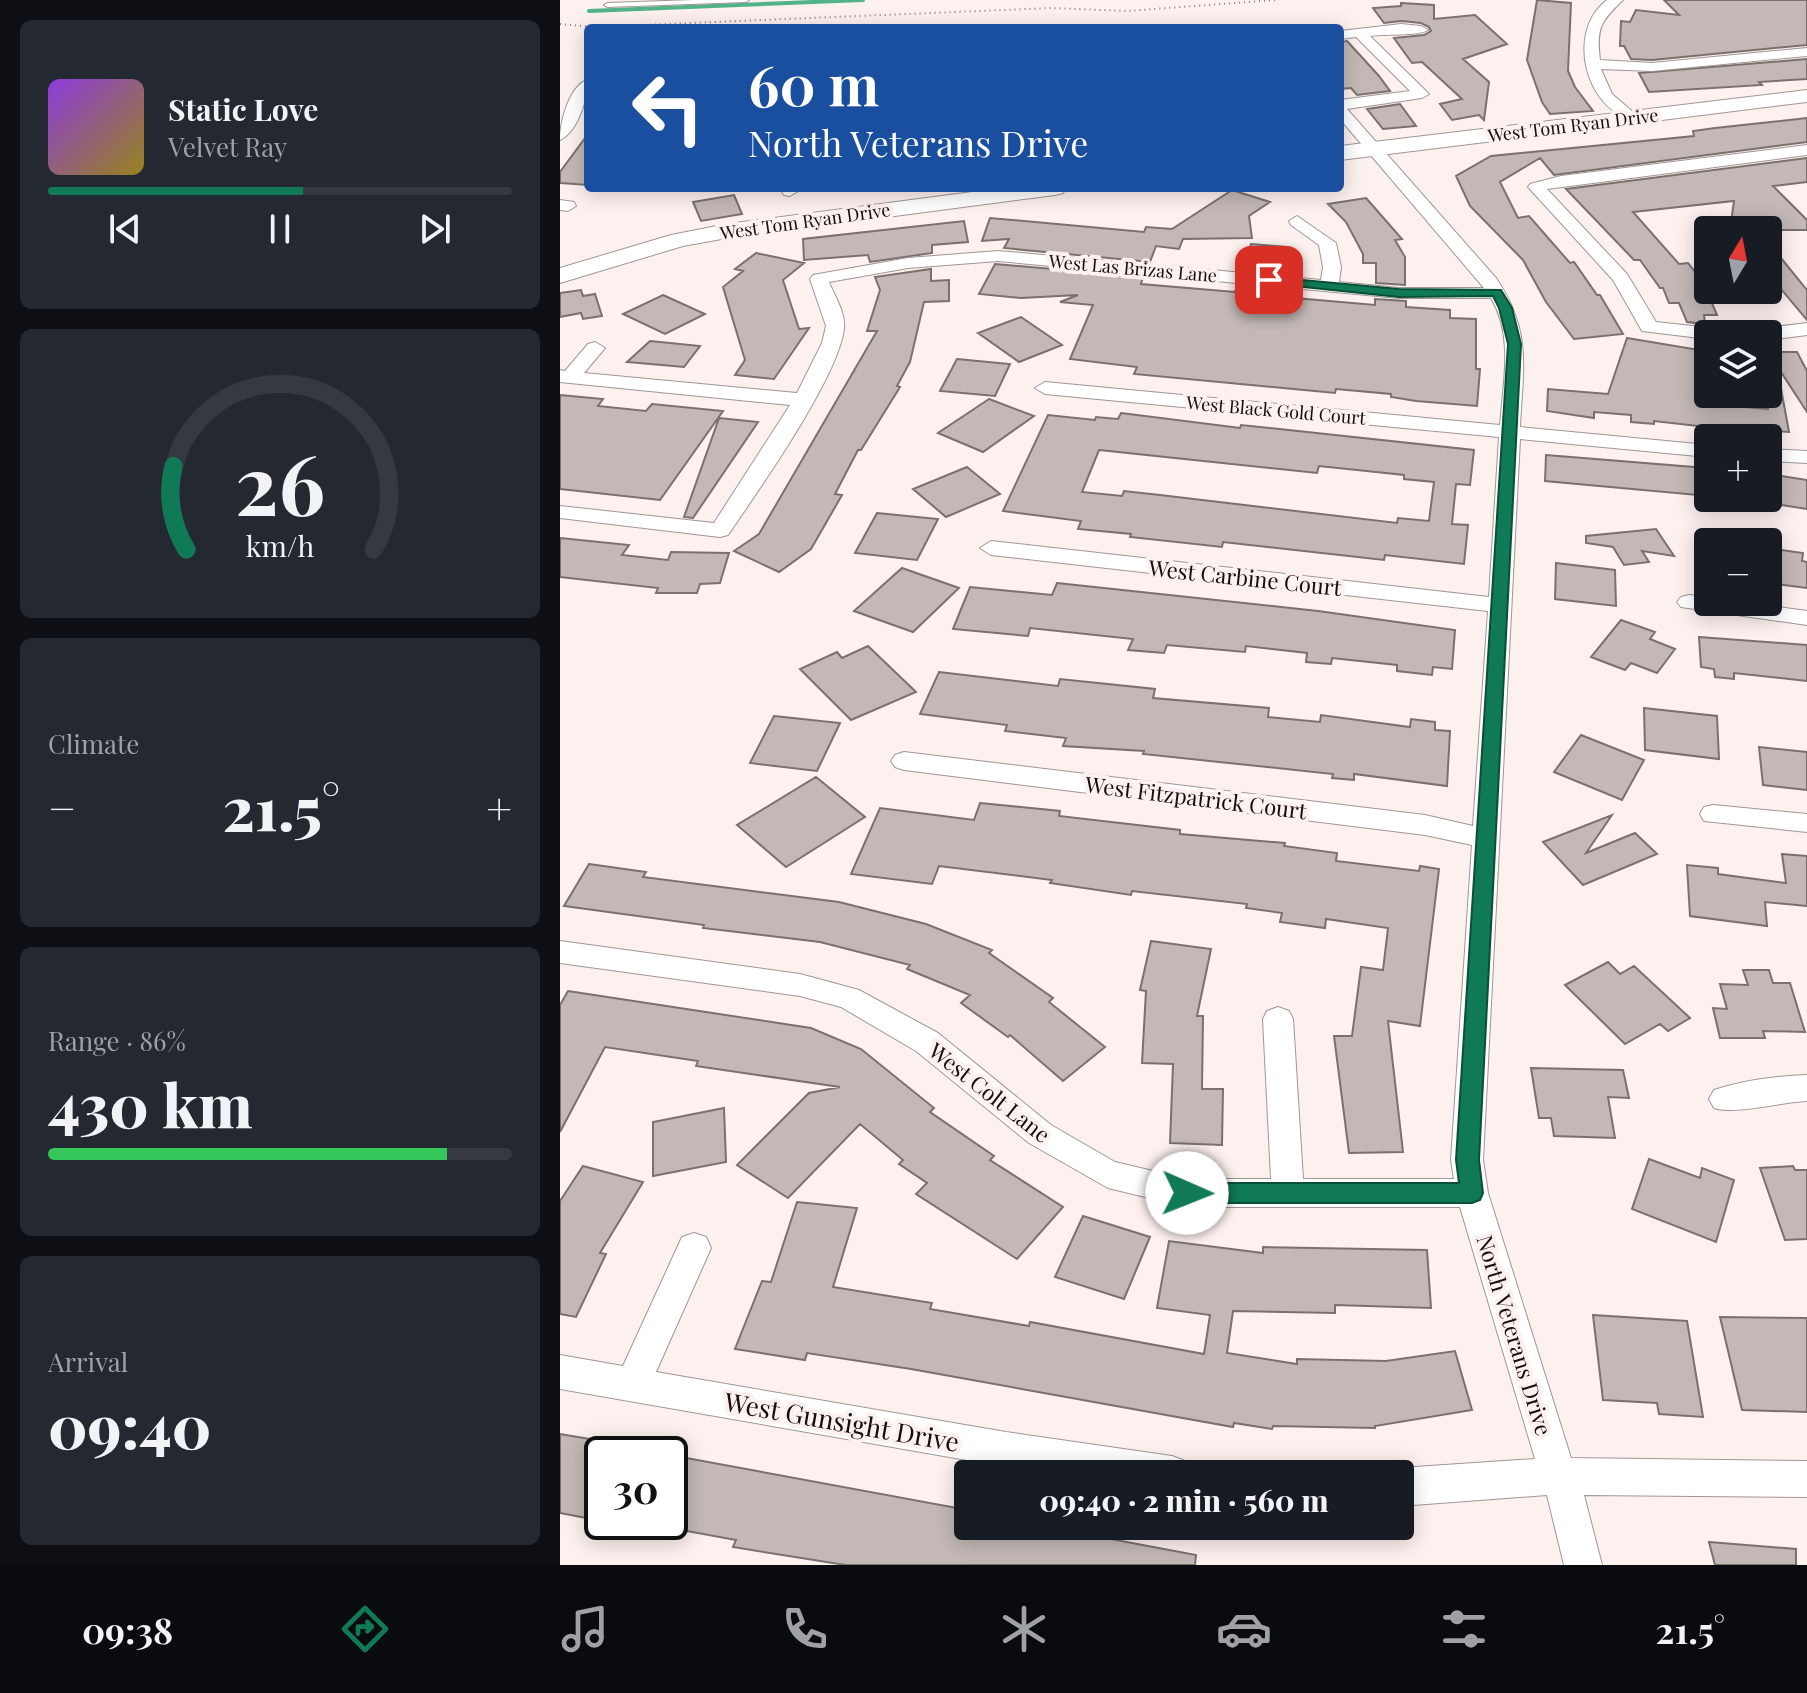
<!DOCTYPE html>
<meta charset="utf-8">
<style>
:root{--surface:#171b24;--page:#242831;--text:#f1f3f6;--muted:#9ea1a6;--line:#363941;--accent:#0f7a55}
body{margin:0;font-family:"Playfair Display",serif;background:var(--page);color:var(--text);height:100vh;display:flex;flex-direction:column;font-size:30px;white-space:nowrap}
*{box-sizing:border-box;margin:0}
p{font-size:26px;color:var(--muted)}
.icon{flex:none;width:44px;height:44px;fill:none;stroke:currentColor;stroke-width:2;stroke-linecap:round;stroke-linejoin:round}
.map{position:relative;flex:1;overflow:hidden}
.drawer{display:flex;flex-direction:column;gap:20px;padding:20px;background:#0d0f14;width:560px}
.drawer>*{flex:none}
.banner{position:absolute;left:24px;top:24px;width:760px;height:168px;border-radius:8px;box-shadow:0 4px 20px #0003;background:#1a4fa0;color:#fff;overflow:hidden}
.needle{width:52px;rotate:10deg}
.tools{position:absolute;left:1134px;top:216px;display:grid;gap:16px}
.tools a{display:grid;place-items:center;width:88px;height:88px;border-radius:8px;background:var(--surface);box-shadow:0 4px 20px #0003;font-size:40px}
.speed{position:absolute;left:24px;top:1436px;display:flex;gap:16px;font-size:40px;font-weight:700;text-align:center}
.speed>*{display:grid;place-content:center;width:104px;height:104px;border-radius:50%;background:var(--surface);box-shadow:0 4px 20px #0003;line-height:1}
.speed .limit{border:4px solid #111;border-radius:12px;background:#fff;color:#111}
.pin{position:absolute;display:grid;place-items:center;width:68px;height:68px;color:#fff;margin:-34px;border-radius:16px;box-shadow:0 4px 12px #0006}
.me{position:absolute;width:88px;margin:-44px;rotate:91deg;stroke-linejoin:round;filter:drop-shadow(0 0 6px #0008)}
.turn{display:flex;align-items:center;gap:28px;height:168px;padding:0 32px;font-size:36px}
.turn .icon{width:104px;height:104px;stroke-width:2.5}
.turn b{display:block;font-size:56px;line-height:68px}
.big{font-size:60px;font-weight:800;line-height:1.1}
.drawer .card{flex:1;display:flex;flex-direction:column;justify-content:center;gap:12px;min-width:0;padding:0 28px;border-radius:12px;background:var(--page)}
.drawer .dial{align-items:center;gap:0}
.dial svg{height:208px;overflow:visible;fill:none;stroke:var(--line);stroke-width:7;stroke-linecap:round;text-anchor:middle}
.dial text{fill:var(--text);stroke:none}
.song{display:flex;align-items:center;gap:24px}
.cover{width:96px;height:96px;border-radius:12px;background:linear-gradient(135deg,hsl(270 70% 55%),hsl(50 70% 35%))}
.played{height:8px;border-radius:4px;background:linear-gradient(90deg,var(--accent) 55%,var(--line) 55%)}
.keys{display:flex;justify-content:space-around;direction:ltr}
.heat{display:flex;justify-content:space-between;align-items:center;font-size:44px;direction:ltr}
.charge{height:12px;border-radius:6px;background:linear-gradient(90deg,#34c759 86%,var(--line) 0)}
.trip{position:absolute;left:394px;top:1460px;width:460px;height:80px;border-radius:8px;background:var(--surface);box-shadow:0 4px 20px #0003;font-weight:800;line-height:80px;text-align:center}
.dock{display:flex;height:128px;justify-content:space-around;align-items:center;background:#090b0e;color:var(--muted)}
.dock .icon{width:56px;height:56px}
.dock .active{color:var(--accent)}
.dock b{font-size:36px;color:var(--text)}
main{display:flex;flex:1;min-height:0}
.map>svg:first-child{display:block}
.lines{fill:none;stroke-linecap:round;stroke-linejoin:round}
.stream{stroke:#52b389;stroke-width:4}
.building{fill:#c3b8b6;stroke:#7a706e;stroke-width:2;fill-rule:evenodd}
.lane-casing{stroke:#a09693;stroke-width:2}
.street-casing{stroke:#a09693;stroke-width:2}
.secondary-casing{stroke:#a09693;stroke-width:2}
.path{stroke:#827b79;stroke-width:2;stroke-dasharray:1 4;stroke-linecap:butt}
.lane{fill:#fff;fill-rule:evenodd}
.street{fill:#fff;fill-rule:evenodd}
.secondary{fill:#fff;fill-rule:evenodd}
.route{fill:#0f7a55;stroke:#0a4f37;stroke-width:2}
.labels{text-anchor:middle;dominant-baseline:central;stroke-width:8;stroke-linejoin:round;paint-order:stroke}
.far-street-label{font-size:18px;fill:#130f0e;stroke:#fdf1ef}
.street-label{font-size:22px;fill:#130f0e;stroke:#fdf1ef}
.near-street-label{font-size:26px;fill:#130f0e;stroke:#fdf1ef}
</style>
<main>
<section class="drawer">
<div class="card">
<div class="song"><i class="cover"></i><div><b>Static Love</b><p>Velvet Ray</p></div></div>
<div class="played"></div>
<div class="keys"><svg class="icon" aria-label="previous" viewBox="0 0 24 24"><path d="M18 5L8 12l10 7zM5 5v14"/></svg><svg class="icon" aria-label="pause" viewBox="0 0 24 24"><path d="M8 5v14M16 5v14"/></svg><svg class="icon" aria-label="next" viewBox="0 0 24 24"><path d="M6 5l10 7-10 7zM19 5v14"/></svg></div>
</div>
<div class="card dial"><svg viewBox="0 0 100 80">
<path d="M14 69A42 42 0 1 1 86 69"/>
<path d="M14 69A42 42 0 0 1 9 37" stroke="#0f7a55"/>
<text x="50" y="56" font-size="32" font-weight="700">26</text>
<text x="50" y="72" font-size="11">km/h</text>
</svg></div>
<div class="card"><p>Climate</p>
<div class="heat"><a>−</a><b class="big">21.5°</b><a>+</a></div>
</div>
<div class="card"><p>Range · 86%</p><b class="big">430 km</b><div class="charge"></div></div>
<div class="card"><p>Arrival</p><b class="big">09:40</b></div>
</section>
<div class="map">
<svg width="1247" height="1565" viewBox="0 0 1247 1565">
<rect width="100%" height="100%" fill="#fdf1ef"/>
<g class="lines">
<path class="stream" d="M29,11L303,0"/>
</g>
<path class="building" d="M977,0L1011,3L1008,71L1015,87L1033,111L990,114L982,102L967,60Z
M1104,0H1247V45L1092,60L1071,59L1064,46H1060L1061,21L1070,22L1076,10L1119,15Z
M841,3L874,5V19L915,15L947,44L903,59L929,82L924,120L919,115L892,120L880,104L902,99L862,62L852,63L834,38L864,35L871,31L869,27L861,23L841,21L824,23L813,8L841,6Z
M787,41L819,76L830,91L797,95L791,88L780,89V42Z
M1247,59V79L1199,82L1202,85L1089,92L1079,73Z
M840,104L856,126L823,129L807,109Z
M1247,118V142L994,175L980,158L940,182L958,218L969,216L1010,263L1014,262L1037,295H1040L1063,334L1014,339L986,302L963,260L910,206L896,176L931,156L1134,136L1133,131L1155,128Z
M28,134V185L0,183V172Z
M1247,158V182L1213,186L1247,220V230H1170L1174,201L1073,212L1119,264L1128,263L1143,282L1157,315H1144L1145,324L1127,322L1119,303H1109L1103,288H1100L1080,260H1074L1006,189Z
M672,190L710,202L689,216L692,238L623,239L619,249L596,246L590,262L444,248L449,239L422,241L430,218L584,232L586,227L612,229Z
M174,195L182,214L141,221L133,202Z
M806,198L842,239L835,240L845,257V285L816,283V263H803V254L786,222L768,204Z
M404,221L408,242L372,245V253L310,262L308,255L244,260L243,239Z
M1208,242L1247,290V320L1215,282H1208Z
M691,244L726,247L718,273L682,270Z
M196,253L244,263L223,280L239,329L249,328L214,379L175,375L185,360L163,287L183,271L175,269Z
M435,264L583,277L581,284L675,292L677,286L713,289L712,296L815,305V299L846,301V307L890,310V318L916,319V369H920L917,406L856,401L831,397V394L776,389L775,393L574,374L577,367L510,359L533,305L500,302L518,295L461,298L419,294Z
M371,269V281L389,280V301L364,302L350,362L337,386L340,387L301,450H298L275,494L282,495L251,549L219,572L174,551L199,534L317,331H307L320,290L315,277Z
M21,290L23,296L35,294L42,316L23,319L21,313L0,317V293Z
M103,295L145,314L105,334L63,314Z
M461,317L502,345L459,362L418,333Z
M1067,338L1139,350L1135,340L1147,342L1148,404L1208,409V373L1218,372L1229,432L1200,430L1201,433L1094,421V424L1071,422V415L1034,412V418L987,411L988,389L1048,394Z
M90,341L140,346L124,367L67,362Z
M1208,352H1237L1247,371V412Z
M397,359L450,364L435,396L380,391Z
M0,395L43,399L38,406L86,411L92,404L163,411L100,500L0,489Z
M429,399L474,416L423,452L378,433Z
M561,413L680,428L681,425L914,450L910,485L896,484L892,524L908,525L904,564L825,555L824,560L663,542L662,547L570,537L571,534L518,529L521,521L443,511L488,415L535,420L536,417L558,419ZM539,450L757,473L759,466L844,475V479L874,482L869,521L838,518L837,523L600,495L564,491L562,496L522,492Z
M159,418L198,422L133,518L124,517Z
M986,455L1146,468L1148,496L985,481Z
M407,467L440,494L386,517L353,489Z
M1208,474L1247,480V509L1208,503Z
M317,513L378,519L357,560L295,553Z
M1096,529L1114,556L1082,551L1089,562L1064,565L1053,547L1026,543V536Z
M0,538L69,545L62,555L108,560L111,552L169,553L160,583L140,584L137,593H96L98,588L0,577Z
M1208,548L1243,553L1242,561L1247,562V588L1208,583Z
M996,563L1055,570L1056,606L995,599Z
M342,568L399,588L353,632L294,611Z
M497,583L758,611L895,630L892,669L873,667L872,675L837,671V665L772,658L771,664L746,662L747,653L686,646L685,652L607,645L604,653L568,650L573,639L470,628L468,636L393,629L410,587L492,595Z
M1061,620L1095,632L1090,639L1115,649L1097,673L1071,663L1065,670L1031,657Z
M1139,637L1247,645V681L1174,673V679L1155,677L1154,669L1141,667Z
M308,646L356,692L291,720L240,669L277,652L282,658Z
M379,672L498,686L500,679L595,689L593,698L709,708L708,717L760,722L761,715L850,727L851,719L875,722V730L890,731L887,786L794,774V780L772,778L773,774L583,754L584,751L503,746L506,738L445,731L447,725L360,714Z
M1084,708L1157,716L1159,759L1085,750Z
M214,716L280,723L257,771L190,763Z
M1021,735L1084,760L1062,800L994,772Z
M1199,747L1247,752V790L1203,785Z
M256,777L305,817L226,867L177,825Z
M420,803L500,811L499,816L620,830V834L725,843L724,846L777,853L776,861L859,871L860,866L879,869L860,1026L828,1021L843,1152L789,1153L774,1036H792L801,967L823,970L828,928L766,919L765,928L720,922L722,913L686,908L687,904L572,891L571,895L490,883L492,880L379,866L372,884L291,874L320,808L414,820Z
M1052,815L1026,853L1075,833L1097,854L1023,885L983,842Z
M1222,854L1247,856V906L1205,902L1207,926L1130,916L1127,865L1158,868V874L1226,883Z
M29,864L86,872L83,877L279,902L366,924L432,950L429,953L493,998L489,1002L545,1047L503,1081L450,1035L448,1037L401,1003L410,995L347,969L350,965L260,942L143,928L144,925L4,906Z
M591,941L651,949L637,1016H643L642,1089H663L662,1145L610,1143L613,1064L582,1063L586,991L580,990Z
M1048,962L1060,974L1074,966L1130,1018L1108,1031L1100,1024L1065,1044L1005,985Z
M1183,970H1209L1213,983H1230L1245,1032L1203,1031L1205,1038H1160L1153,1008L1167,1009L1160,984L1188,985Z
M8,991L251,1028L301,1049L374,1108L370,1112L434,1156L430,1160L503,1207L457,1259L356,1194L367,1183L339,1164L343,1160L300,1124L228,1198L177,1165L249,1093L280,1087L136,1066L138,1061L45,1047L0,1132V1005Z
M971,1068L1063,1070L1069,1098L1048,1097L1055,1138L994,1136L991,1118H979Z
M164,1108L166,1162L93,1176V1122Z
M1089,1159L1140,1178L1142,1168L1174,1180L1156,1242L1072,1209Z
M23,1166L83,1182L40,1253L46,1254L16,1317L0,1314V1201Z
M1233,1166L1235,1170H1247V1239L1225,1240L1200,1168Z
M237,1202L297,1208L273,1287L372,1303L370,1309L469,1326L470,1322L644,1354L650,1315L597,1308L609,1241L703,1253V1247L867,1250L871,1308L775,1305V1313L673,1311L667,1353L737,1364V1359L826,1361L895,1351L912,1410L815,1426V1428L713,1426L712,1429L674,1423L673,1427L351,1369L247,1353L245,1360L175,1349L202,1281L211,1282Z
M523,1216L590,1237L564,1299L495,1277Z
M1033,1315L1127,1321L1143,1417L1099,1414L1097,1403L1043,1400Z
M1160,1317L1247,1318V1412L1182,1410Z
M0,1434L42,1441V1521L0,1513Z
M110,1455L408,1510V1526H482L636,1555L635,1565H285L173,1547L176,1540L110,1528Z
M1149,1542L1236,1549V1565H1155Z"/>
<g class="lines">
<g class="lane-casing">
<path id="lane" d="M134,0H189L186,2L47,7L44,5L47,3Z"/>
</g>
<g class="street-casing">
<path id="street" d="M1047,0H1063C1041,21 1036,28 1040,60L1092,63L1247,48V56L1092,71L1041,69L1052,94L1080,118L1077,121H1067C1059,115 1049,109 1043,101C1019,73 1016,23 1047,0Z
M841,24L861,26L868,30C860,36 823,34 810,36L869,94L862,98L787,109L936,278C972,331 963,366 960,427L1148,445V457L960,439L923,1160L928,1193L1011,1458L1247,1461V1497L1024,1495L1042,1565H1004L987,1495L840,1506V1474H827L840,1468L975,1459L900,1207H627L548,1188L469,1143L356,1051L281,1007L240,996L0,963V941L240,974L299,990L378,1033L491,1125L555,1162L627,1179H711L703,1019L707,1011L718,1007L729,1011L733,1019L743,1179H894L891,1160L912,845L865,835L344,770L335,767L331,761L335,755L344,752L865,815L913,826L928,611L431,555L420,548L431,541L929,597L939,437L485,394L475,388L485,382L940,425C943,384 954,336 931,298H839L438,261L348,268L269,282C275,297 286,313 284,329C278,378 198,491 168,535L160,537L0,518V506L154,523L230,405L0,382V370L5,371L28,344L35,342L45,348L24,373L237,393L262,343L266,326L250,279L253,275L348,258L438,251L761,280L763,267L759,245L731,225L729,221L737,216L776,243L781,267L779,282L839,288H924L780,119V100L850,91L796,37L780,39V31Z
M28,79C28,97 18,132 0,140C0,121 9,87 28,79Z
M1247,145V155L987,189L1067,274L1096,322L1151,328L1160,334H1148V339L1082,331L1053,280L968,187L970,184L1001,176Z
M220,188H236L238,191L230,196L224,195Z
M0,200L14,202L16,206L8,211L0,210Z
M1247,323V335L1208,340V334H1198L1207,328Z
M1208,449L1247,451V463L1208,461Z
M1129,595L1148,597V602H1182L1247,611V625L1121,607L1117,602L1121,597Z
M1153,805L1247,814V832L1144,821L1140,814L1144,807Z
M1247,1075V1101C1222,1102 1174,1115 1154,1108L1149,1099L1154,1090C1184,1080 1216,1076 1247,1075Z
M134,1233L146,1237L151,1248L96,1372L446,1432L612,1456L625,1461L631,1474H487L0,1389V1355L63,1366L122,1237Z"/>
</g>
<g class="secondary-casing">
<path id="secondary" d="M1247,90V102L780,160V146Z
M443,188H506L503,193L495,195L167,238L123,246L0,283V268L111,235L167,224Z"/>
</g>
<path class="path" d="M0,24L34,27L491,8L567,11L715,0"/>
<use href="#lane" class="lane"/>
<use href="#street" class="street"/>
<use href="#secondary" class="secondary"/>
</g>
<path class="route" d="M709,277L839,289L941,290L952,308L961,344L919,1160L923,1193L920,1200L912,1203H627L619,1200L616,1193L619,1186L627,1183H899L896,1160L948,344L939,308L933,296L839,297L705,283V278Z"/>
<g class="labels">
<g class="far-street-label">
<text transform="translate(1013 125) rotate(-7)">West Tom Ryan Drive</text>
<text transform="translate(245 221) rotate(-8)">West Tom Ryan Drive</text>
<text transform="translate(573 268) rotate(5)">West Las Brizas Lane</text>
<text transform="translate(716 410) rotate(5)">West Black Gold Court</text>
</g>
<g class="street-label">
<text transform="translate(685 577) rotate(6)">West Carbine Court</text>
<text transform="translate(636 797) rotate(7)">West Fitzpatrick Court</text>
<text transform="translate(430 1092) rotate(38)">West Colt Lane</text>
<text transform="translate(955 1335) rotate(73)">North Veterans Drive</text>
</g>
<g class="near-street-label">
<text transform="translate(282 1421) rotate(10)">West Gunsight Drive</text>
</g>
</g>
</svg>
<div class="tools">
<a><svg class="needle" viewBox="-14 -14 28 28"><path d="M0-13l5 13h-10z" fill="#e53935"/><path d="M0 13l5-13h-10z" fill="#9ea1a6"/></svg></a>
<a><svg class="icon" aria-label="layers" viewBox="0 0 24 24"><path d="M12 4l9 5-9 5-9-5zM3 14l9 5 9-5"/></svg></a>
<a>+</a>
<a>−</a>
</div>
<div class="speed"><div class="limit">30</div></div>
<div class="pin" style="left:709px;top:280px;background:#d93025"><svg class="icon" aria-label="arrive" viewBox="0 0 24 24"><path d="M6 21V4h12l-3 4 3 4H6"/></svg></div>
<svg class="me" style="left:627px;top:1193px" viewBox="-20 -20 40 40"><circle r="19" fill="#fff"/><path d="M0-13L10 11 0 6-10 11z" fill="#0f7a55"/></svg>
<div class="trip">09:40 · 2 min · 560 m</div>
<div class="banner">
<div class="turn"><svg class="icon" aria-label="left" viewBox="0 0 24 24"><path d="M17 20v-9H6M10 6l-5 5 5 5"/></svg><div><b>60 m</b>North Veterans Drive</div></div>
</div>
</div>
</main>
<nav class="dock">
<b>09:38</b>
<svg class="icon active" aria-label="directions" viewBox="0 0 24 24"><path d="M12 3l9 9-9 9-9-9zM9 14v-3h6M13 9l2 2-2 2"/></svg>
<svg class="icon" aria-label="music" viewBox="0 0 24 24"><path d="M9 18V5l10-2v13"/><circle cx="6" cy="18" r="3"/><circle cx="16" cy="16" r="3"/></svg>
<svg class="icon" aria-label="phone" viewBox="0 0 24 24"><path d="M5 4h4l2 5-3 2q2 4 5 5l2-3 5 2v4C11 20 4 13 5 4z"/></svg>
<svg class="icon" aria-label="climate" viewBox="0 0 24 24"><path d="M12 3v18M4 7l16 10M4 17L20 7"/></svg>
<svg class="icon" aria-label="car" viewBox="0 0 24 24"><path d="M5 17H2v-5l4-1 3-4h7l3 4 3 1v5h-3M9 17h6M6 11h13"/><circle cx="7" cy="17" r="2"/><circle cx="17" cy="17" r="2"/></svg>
<svg class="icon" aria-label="filters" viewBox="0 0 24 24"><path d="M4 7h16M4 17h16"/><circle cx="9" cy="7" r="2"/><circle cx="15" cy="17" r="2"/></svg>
<b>21.5°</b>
</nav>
